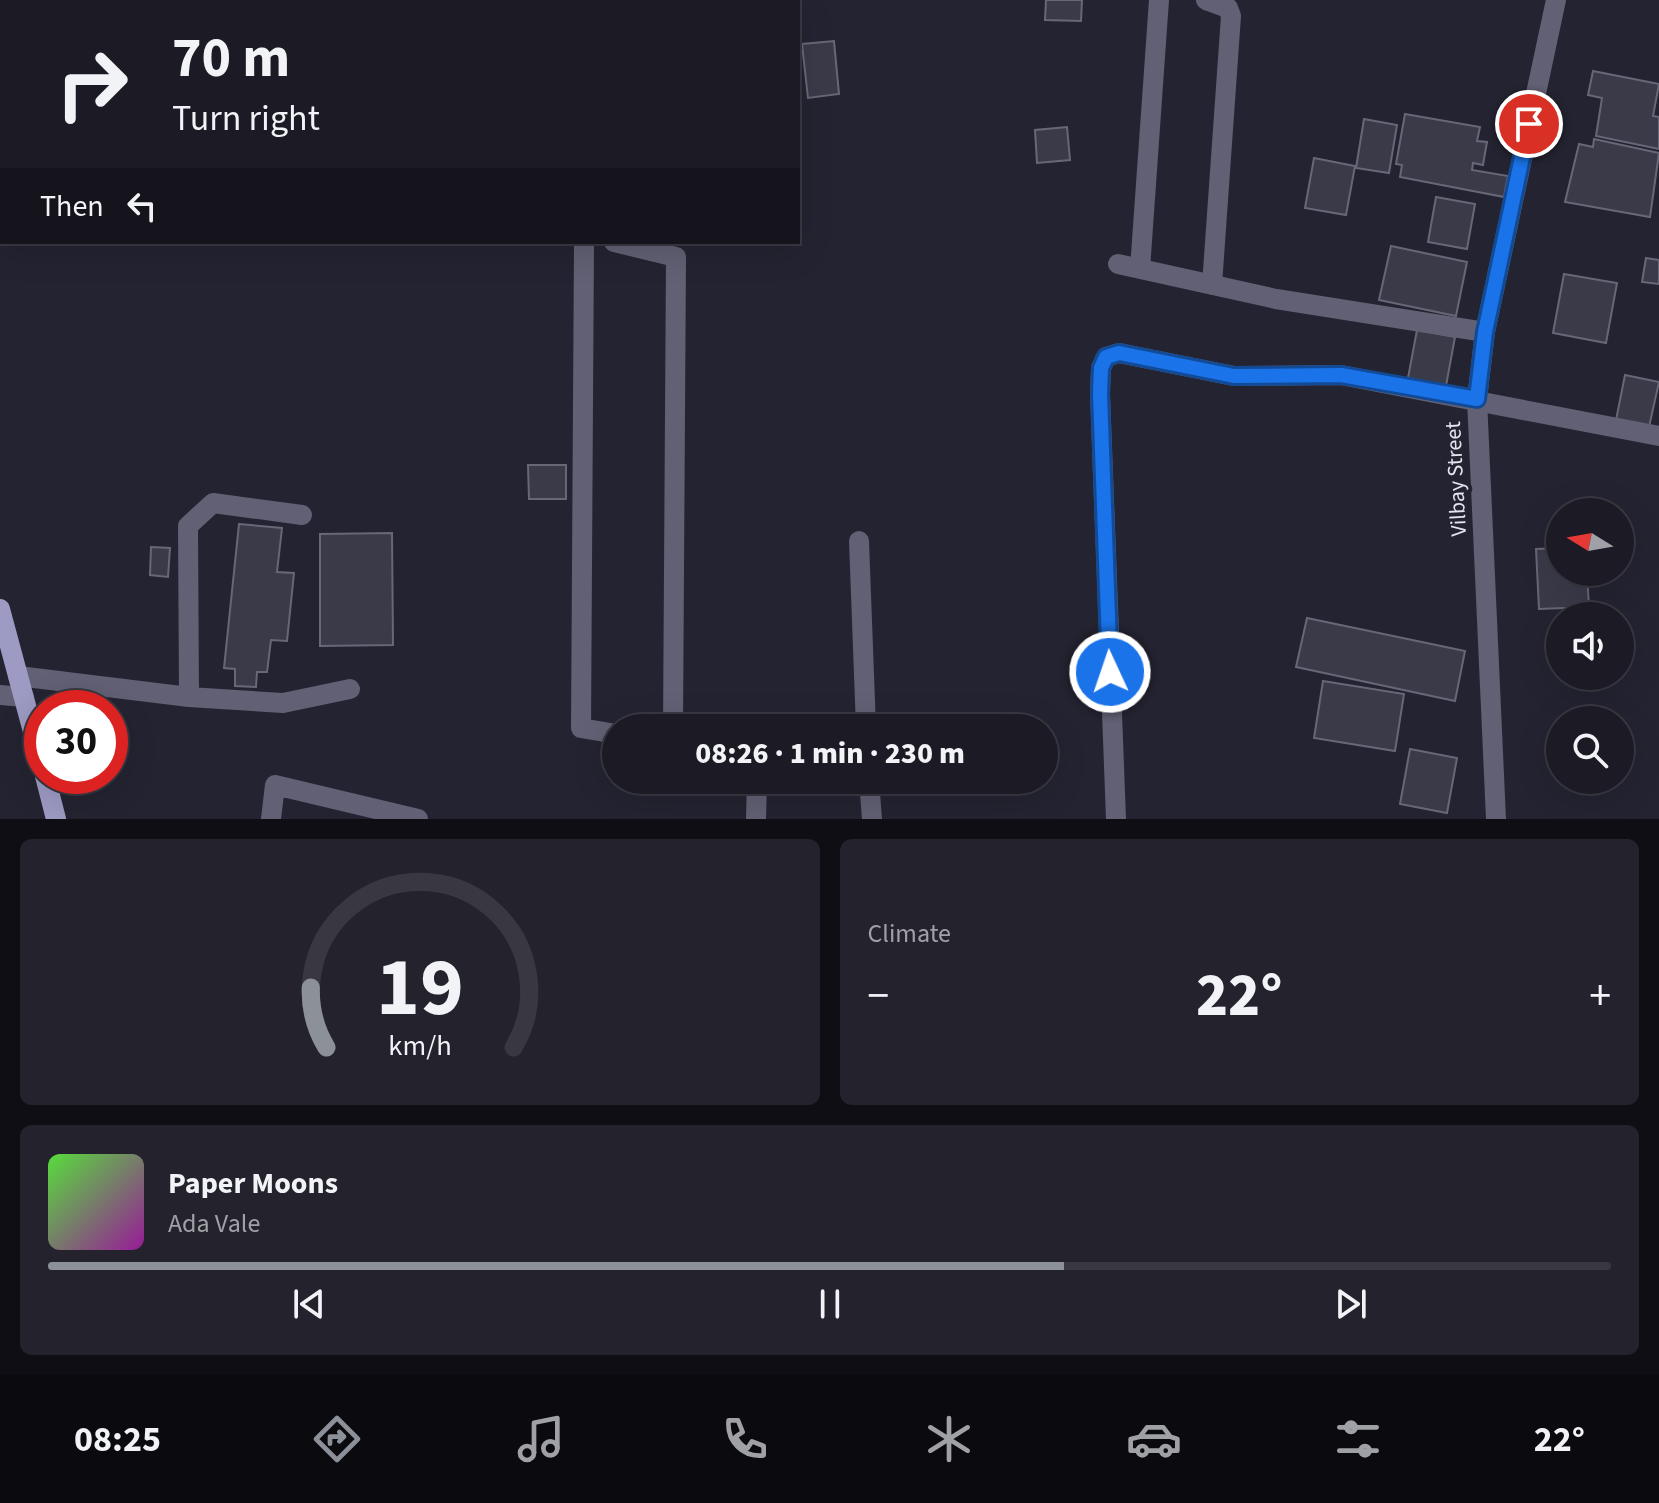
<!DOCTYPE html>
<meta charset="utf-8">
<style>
:root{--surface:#1b1a25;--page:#24232d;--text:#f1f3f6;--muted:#a0a1a7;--line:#393842;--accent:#8c9099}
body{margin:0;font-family:"Source Sans 3",sans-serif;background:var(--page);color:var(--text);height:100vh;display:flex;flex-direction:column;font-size:30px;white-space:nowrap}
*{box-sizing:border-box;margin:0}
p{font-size:26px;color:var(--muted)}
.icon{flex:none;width:44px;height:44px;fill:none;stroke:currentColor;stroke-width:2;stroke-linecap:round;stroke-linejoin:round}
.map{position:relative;height:819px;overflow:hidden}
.panel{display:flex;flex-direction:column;gap:20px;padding:20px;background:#0f0e14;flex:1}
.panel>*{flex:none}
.top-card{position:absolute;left:0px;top:0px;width:800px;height:244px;box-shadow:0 8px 32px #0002,0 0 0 2px var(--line);background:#1b1a25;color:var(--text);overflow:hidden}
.needle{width:52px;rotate:281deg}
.controls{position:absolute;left:1546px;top:498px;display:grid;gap:16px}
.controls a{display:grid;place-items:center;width:88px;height:88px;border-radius:50%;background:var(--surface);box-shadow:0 8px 32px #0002,0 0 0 2px var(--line);font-size:40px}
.speed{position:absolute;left:24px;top:690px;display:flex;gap:16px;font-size:40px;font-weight:700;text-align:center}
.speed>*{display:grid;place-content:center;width:104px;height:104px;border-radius:50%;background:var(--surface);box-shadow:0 8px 32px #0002,0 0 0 2px var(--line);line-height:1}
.speed .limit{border:12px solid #d22;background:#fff;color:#111}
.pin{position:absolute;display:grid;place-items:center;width:68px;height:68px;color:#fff;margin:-34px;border:4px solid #fff;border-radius:50%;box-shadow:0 2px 8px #0007}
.me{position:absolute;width:88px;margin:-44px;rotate:357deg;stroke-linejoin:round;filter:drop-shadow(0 0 6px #0008)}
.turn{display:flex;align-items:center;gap:28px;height:168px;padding:0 40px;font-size:36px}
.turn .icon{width:104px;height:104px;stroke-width:2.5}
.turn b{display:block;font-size:56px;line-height:68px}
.then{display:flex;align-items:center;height:76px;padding:0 40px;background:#0003;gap:16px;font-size:30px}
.big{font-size:60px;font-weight:800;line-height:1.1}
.panel .tile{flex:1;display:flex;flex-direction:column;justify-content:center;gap:12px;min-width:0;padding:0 28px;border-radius:12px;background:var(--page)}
.panel .dial{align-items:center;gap:0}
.dial svg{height:208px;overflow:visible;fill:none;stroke:var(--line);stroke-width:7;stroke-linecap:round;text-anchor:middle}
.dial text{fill:var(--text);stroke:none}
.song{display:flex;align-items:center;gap:24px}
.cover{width:96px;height:96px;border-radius:12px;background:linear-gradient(135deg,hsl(110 70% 55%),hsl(300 70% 35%))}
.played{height:8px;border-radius:4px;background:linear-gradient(90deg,var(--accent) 65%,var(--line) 65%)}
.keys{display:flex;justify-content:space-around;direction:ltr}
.heat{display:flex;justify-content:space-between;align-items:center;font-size:44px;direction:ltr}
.panel .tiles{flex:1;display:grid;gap:20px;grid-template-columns:1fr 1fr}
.tile:last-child{grid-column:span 2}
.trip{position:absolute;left:602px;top:714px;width:456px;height:80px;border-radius:40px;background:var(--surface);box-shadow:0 8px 32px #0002,0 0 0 2px var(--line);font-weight:800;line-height:80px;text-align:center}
.tab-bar{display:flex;height:128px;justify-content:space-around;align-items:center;background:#0b0a0f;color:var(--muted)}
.tab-bar .icon{width:56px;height:56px}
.tab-bar .on{color:var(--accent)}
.tab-bar b{font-size:36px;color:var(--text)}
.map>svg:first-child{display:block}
.building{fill:#3b3a49;stroke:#686778;stroke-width:2}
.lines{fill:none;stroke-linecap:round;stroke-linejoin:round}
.minor{stroke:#616074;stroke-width:20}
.major{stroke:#9d9ac3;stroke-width:20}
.route-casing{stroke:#114b97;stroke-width:20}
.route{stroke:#1a73e8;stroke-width:14}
.labels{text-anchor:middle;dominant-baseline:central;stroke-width:8;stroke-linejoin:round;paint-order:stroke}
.street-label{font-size:22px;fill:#e5e4ee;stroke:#242331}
</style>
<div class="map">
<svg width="1659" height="819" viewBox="0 0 1659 819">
<rect width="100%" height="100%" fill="#242331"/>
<path class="building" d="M1046,0H1082L1081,21L1045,20Z
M834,41L839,94L808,98L802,44Z
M1593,71L1659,84L1653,116L1659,117V149L1596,136L1602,98L1588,95Z
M1405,114L1480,127L1477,141L1487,142L1483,165L1473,163L1472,170L1508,176L1504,197L1400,177L1402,165L1396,164Z
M1364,119L1397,125L1389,173L1356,168Z
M1067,127L1070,160L1037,163L1035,130Z
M1594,139L1659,153L1650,217L1565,202L1579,144L1593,147Z
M1314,158L1355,166L1346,215L1305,208Z
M1436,197L1475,204L1467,249L1428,242Z
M1391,246L1467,262L1456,316L1379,300Z
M1646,258L1659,260V284L1642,282Z
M1564,274L1617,283L1606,343L1553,333Z
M1417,330L1455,337L1446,386L1408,378Z
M1625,375L1659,382L1649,427L1616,420Z
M528,465H566V499H529Z
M239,524L282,528L277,572L294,573L287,641L271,640L267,672H257L256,687L235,686V669L224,668Z
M392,533L393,645L320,646V534Z
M151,547L170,548L168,577L150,575Z
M1560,548V572H1587L1589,607L1539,609L1536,549Z
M1307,618L1465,651L1455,701L1296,667Z
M1323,681L1404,694L1395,751L1314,738Z
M1410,749L1457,758L1447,813L1400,804Z"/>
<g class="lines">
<path class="minor" d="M67,0L77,2
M1206,0L1228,8L1231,16L1212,285
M584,242L581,728L616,734
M614,242L676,257L673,728
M1118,264L1276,299L1485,332
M1140,269L1159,0
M859,541L866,728
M18,676L189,697L283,703L350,689
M0,695L24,697
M189,697L188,526L213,503L302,515
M869,780L872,819
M271,819L275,785L418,819
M756,819L757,780
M1116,819L1100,394L1101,368L1106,357L1119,353L1234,376L1341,375L1659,436
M1496,819L1477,399L1485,332L1556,0"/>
<path class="major" d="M0,609L42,765
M45,776L56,819"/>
</g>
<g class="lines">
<g class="route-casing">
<path id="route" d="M1110,672L1100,394L1101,368L1106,357L1119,353L1234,376L1341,375L1477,399L1485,332L1529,124"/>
</g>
<use href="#route" class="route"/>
</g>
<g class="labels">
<g class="street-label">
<text transform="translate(1456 479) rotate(-93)">Vilbay Street</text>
</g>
</g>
</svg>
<div class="controls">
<a><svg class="needle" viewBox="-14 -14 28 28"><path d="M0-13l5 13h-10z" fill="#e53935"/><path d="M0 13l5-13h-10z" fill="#a0a1a7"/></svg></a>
<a><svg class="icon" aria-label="sound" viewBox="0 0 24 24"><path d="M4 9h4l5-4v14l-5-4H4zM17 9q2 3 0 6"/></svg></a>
<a><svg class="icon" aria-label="search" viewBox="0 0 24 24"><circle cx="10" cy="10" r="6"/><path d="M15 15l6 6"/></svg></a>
</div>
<div class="speed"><div class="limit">30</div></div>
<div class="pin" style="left:1529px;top:124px;background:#d93025"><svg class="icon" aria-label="arrive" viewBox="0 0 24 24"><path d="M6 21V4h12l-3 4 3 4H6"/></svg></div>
<svg class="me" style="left:1110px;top:672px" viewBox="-20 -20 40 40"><circle r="17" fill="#1a73e8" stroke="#fff" stroke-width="3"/><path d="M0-11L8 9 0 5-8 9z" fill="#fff"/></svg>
<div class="trip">08:26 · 1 min · 230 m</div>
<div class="top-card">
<div class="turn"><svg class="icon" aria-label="right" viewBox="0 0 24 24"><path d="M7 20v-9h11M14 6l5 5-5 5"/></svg><div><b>70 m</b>Turn right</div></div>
<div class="then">Then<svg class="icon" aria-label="left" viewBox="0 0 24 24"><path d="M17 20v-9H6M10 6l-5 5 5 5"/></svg></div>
</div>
</div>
<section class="panel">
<div class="tiles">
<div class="tile dial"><svg viewBox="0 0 100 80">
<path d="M14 69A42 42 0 1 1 86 69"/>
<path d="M14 69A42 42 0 0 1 8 46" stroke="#8c9099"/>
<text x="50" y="56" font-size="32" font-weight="700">19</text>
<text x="50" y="72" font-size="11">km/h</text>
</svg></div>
<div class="tile"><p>Climate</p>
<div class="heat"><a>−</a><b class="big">22°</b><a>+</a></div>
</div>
<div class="tile">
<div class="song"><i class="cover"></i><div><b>Paper Moons</b><p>Ada Vale</p></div></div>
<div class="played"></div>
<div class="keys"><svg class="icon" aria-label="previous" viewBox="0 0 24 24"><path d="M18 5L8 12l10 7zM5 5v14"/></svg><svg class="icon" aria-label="pause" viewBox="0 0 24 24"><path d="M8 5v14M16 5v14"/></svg><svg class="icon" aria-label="next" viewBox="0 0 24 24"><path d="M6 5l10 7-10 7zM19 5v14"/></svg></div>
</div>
</div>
</section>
<nav class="tab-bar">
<b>08:25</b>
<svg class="icon on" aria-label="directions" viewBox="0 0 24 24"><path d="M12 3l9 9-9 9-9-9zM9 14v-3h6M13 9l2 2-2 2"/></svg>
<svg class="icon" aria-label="music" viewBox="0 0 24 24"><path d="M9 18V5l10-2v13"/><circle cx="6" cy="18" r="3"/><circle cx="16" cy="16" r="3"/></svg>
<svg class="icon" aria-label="phone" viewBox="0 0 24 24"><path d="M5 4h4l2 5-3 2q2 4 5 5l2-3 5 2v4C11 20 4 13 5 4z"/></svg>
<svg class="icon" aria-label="climate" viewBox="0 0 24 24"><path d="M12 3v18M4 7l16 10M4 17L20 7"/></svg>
<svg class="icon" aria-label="car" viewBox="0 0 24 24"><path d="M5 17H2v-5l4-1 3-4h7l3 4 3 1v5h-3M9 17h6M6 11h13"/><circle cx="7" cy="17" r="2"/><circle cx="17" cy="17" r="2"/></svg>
<svg class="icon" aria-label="filters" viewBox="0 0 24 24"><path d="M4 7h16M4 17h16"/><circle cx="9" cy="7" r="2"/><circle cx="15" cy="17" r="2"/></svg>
<b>22°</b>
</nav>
